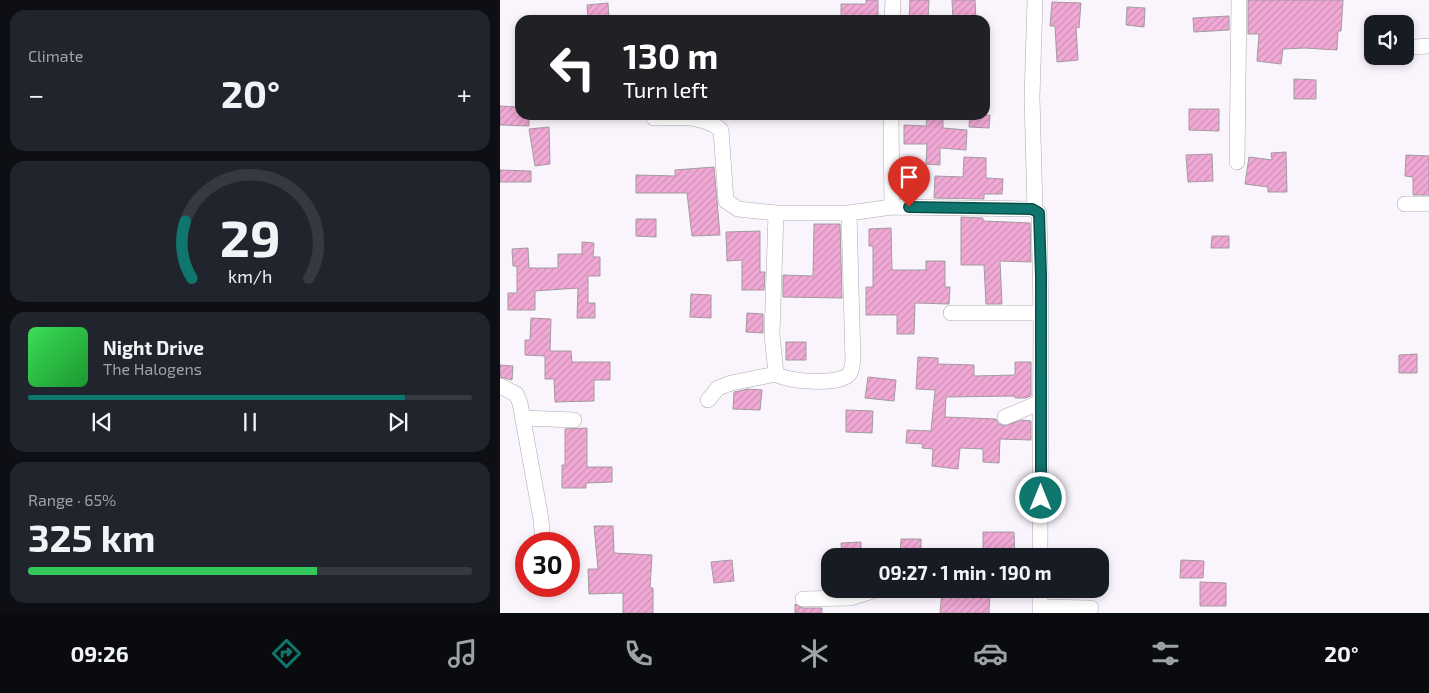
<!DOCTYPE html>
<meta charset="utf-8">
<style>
:root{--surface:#171b24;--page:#20242c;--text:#f1f3f6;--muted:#9ea1a6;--line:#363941;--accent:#0f766e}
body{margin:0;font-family:"Exo 2",sans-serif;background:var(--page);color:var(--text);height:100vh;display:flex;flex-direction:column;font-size:19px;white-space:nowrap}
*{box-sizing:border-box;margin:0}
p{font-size:16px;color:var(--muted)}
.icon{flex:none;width:28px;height:28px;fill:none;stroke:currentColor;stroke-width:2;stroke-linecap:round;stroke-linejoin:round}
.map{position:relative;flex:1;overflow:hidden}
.details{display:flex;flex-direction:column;gap:10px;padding:10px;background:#0d0f14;width:500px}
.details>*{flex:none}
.hud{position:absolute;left:15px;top:15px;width:475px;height:105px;border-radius:15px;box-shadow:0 2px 8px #0003;background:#202124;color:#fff;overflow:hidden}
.tools{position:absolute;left:864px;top:15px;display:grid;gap:10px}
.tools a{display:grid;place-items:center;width:50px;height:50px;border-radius:10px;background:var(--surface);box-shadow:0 2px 8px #0003;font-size:25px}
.speed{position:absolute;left:15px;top:532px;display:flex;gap:10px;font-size:25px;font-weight:700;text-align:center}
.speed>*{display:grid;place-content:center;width:65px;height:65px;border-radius:50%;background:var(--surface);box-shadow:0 2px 8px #0003;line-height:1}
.speed .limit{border:8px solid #d22;background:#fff;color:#111}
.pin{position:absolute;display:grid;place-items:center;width:42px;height:42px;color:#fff;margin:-51px -21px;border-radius:50% 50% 50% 0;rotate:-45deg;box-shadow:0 0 5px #0007}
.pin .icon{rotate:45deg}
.me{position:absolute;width:55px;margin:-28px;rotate:0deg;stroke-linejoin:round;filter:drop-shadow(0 0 4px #0008)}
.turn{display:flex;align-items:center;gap:18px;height:105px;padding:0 25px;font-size:22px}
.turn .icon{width:65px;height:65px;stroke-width:2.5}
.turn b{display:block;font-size:35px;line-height:42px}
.big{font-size:38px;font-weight:700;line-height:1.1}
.details .card{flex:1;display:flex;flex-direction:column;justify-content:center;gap:8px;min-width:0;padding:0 18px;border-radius:15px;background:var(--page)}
.details .dial{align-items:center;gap:0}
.dial svg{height:130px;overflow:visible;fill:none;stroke:var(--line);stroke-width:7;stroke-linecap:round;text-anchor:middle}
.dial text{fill:var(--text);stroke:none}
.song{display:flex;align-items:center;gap:15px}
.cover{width:60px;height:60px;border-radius:8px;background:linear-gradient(135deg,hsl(130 70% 55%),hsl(130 70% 35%))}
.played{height:5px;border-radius:2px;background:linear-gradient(90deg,var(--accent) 85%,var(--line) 85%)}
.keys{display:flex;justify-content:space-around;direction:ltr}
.heat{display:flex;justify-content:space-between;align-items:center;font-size:28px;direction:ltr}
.charge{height:8px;border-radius:4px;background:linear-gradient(90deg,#34c759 65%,var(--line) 0)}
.trip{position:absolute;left:321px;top:548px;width:288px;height:50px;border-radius:15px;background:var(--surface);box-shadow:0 2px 8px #0003;font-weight:700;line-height:50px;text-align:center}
.dock{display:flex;height:80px;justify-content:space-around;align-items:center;background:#090b0e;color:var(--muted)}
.dock .icon{width:35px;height:35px}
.dock .selected{color:var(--accent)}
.dock b{font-size:22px;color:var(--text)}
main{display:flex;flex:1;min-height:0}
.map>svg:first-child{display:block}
.building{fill:url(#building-hatch);stroke:#a39a9f}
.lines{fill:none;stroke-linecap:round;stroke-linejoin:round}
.minor-casing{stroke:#ada8b0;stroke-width:16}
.minor{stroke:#fff;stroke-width:15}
.route-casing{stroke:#0a4d48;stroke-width:12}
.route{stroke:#0f766e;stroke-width:9}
</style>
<main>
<section class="details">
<div class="card"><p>Climate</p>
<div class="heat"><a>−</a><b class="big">20°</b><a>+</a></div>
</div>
<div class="card dial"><svg viewBox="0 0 100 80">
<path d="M14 69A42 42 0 1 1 86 69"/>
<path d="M14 69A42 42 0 0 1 10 34" stroke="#0f766e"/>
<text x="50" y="56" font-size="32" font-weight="700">29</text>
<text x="50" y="72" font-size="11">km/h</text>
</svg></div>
<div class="card">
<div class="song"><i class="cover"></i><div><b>Night Drive</b><p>The Halogens</p></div></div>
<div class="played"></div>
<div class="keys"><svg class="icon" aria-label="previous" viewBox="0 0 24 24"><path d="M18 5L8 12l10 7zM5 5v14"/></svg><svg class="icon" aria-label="pause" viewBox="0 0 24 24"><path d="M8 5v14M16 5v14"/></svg><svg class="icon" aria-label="next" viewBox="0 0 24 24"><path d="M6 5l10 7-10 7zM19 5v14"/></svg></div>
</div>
<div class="card"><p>Range · 65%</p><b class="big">325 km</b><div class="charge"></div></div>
</section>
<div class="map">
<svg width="929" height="613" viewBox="0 0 929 613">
<defs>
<pattern id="building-hatch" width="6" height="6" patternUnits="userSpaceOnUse" patternTransform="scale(1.25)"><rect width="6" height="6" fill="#f0a8d4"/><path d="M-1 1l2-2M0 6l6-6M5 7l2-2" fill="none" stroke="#ce90b6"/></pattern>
</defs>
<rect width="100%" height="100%" fill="#faf4fd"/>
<path class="building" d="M366,0H378V20H341V4H366Z
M410,0H429L428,20H409Z
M452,0H475L476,20H453Z
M748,0H843L841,31H838L837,50L805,48L783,49L781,64L757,61L759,34H748Z
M552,2L581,3L579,28L576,27L578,60L557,62L555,26H550Z
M108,3L109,20H88L87,5Z
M627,7L645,8L644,27L626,25Z
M729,16V30L694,32L693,18Z
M794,79L816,80V99H794Z
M0,106L20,107V115H29V126L0,125Z
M689,109H719V131L689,130Z
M470,115H490L489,128L469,127Z
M427,116H443V128L467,130L466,150L440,148V165L426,164L427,144H404V125L426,126Z
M49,127L50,164L35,166L29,129Z
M786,152L787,192H768V187L745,184L749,157L772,160L771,153Z
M712,154L713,181L688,182L686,155Z
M906,155L929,156V195H913V177L905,176Z
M464,157L486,158V178L503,179L502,194H484V199L434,198L435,176L463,177Z
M214,167L220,235L192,236L187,193H136V175L175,176V170Z
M0,170L31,171V182H0Z
M461,217L483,218V221L530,223L531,262L500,261L502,304H486L484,265H461Z
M136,219H156V237L136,236Z
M314,224H340L342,298L283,297V275L313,276Z
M391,228L392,270H426V261H445V287H450L449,304L415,303L414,334H397V315H366V287H373V246H369V229Z
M260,231V272H265L264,290H242V260L227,261L226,232Z
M712,236H729V248H711Z
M82,242L94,243L93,257H100V276H88V303H95V318H77L78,288L35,291V310H8V293H17V266H13L12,249L28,248L29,268H58V254H82Z
M191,294L211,295V318L190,317Z
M247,313L263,314V333L246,332Z
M31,318L51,319L50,351H71L72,362H110V380H94V401L55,402L54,379H45V356L25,355V340H30Z
M286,342H306V360H286Z
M917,354V373H899V355Z
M418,357L438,358V364L474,365V376L515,375V362H531V396L525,398H515V396L446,397L445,417L496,419L499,424L504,426L522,420L531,421V440L500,439L499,463L483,462V449L460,448L458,469L432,466L433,449L422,448L423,444L406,443L407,430L431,431L435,390L416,389Z
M0,365L13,366L12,380L0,377Z
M368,377L396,380L394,401L365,398Z
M248,389L262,390L260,410L233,409L234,392Z
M346,410L373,411L372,433L346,432Z
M87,428V467H112V482L86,483V488H62V465H65V429Z
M94,526H113L114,553L152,555L150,588H153V613H123V593L89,594L88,569H98Z
M483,532H514L515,556H483Z
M401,539H421V556H400Z
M361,542V556H342L341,543Z
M232,560L234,581L214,583L211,562Z
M681,560L704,561L703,578H680Z
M700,582L726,583V606H700Z
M456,589H488V594H490L489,613H440L442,592L456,593Z
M295,604L303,608H322V613H295Z"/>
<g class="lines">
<g class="minor-casing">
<path id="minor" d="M392,20L393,0
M915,47L929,46
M391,115L392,207
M154,118C177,118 201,114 221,130L226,201L238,209L276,213H349L392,207L532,209L539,213L541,313L540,556
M737,162L739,0
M905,204H929
M535,211L532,97L535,0
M276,213L272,335L276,374C287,382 342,386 350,373C352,370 352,364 353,361L349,213
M451,313H541
M0,386L16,394L20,403L41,519L43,544
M208,400L218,388L231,383L276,374
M505,417L541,402
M24,418L74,420
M303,599L350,598L379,589
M540,607L591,608
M540,613V589"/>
</g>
<use href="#minor" class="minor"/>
</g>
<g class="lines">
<g class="route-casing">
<path id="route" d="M409,207L532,209L539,213L541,276V498"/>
</g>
<use href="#route" class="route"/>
</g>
</svg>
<div class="tools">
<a><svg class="icon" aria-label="sound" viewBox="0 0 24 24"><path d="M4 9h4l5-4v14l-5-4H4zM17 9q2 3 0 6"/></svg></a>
</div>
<div class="speed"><div class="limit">30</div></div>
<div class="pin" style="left:409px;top:207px;background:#d93025"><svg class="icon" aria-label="arrive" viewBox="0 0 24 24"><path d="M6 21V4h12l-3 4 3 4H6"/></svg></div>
<svg class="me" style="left:541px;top:498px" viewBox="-20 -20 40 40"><circle r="17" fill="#0f766e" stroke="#fff" stroke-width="3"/><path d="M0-11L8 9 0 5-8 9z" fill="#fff"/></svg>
<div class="trip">09:27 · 1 min · 190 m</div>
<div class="hud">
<div class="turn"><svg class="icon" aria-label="left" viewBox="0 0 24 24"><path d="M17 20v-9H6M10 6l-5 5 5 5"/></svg><div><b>130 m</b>Turn left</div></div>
</div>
</div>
</main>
<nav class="dock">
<b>09:26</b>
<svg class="icon selected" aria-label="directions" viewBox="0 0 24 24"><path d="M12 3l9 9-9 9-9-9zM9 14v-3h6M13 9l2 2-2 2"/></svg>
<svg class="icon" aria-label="music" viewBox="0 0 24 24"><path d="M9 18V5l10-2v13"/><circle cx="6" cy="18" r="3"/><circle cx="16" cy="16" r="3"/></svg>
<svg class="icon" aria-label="phone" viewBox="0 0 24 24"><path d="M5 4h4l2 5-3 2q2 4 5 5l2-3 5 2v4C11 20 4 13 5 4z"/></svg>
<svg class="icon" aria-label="climate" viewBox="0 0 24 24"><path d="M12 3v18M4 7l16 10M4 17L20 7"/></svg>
<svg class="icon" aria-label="car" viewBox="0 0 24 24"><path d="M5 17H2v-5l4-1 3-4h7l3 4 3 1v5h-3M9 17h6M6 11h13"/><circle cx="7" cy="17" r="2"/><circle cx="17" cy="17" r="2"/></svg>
<svg class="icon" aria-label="filters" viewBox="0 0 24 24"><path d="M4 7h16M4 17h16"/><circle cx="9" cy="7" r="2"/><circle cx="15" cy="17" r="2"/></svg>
<b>20°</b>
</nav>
